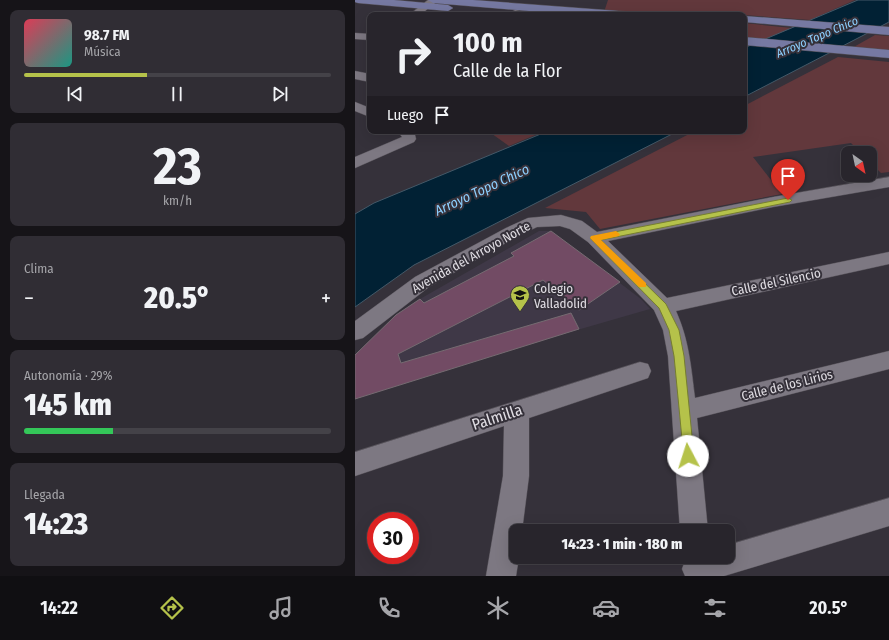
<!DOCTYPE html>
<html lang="es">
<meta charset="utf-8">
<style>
:root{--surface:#28252c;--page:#302d34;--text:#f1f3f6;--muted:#a5a5a9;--line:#444248;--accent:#b5c24a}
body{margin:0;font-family:"Fira Sans Condensed",sans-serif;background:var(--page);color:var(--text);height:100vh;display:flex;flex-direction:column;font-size:15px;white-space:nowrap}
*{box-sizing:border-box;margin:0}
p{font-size:13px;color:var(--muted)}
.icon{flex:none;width:22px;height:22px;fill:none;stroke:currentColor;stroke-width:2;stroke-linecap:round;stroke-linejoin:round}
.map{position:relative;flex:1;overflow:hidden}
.drawer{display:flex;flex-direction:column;gap:10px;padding:10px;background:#161418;width:355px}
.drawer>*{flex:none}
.guide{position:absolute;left:12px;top:12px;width:380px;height:122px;border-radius:8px;box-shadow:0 4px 16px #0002,0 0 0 1px var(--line);background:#28252c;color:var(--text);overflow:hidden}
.needle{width:26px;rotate:147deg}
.buttons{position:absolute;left:486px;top:146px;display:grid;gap:8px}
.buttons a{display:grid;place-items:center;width:36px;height:36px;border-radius:8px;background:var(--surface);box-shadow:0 4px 16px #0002,0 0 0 1px var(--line);font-size:20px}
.speed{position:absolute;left:12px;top:512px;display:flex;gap:8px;font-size:20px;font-weight:700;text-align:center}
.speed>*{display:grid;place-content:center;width:52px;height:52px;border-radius:50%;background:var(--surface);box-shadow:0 4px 16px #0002,0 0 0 1px var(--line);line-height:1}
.speed .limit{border:6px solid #d22;background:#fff;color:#111}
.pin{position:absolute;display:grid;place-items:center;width:34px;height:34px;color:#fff;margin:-41px -17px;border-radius:50% 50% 50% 0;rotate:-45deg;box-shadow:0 0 4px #0007}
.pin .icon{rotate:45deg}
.me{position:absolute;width:44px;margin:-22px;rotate:355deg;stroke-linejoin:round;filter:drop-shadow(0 0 3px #0008)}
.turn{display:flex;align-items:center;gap:14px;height:84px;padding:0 20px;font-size:18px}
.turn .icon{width:52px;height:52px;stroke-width:2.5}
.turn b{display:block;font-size:28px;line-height:34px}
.then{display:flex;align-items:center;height:38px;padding:0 20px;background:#0003;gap:8px;font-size:15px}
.big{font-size:30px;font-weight:800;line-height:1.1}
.drawer .card{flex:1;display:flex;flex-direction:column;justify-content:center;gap:6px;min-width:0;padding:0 14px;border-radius:8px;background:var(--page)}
.drawer .dial{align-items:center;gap:0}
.dial b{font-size:52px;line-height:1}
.song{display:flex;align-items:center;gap:12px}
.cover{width:48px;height:48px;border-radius:6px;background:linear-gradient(135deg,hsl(350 70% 55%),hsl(170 70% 35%))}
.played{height:4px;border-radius:2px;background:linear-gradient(90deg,var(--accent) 40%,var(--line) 40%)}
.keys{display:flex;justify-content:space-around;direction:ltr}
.heat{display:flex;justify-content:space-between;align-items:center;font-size:22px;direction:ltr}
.charge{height:6px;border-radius:3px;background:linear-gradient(90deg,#34c759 29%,var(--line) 0)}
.trip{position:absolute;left:154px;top:524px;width:226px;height:40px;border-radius:8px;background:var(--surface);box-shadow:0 4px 16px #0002,0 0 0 1px var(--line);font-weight:800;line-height:40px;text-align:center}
.tab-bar{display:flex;height:64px;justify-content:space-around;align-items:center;background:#100f12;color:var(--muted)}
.tab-bar .icon{width:28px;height:28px}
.tab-bar .current{color:var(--accent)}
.tab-bar b{font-size:18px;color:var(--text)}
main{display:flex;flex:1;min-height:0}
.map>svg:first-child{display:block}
.built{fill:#3f3847}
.green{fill:#62383c}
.water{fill:#012134;stroke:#445968}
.building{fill:#724b64;stroke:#756b71}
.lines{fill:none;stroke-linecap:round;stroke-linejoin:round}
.street-casing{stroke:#545057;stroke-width:1}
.secondary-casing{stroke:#545057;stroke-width:1}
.street{fill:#7d7882;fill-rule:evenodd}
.secondary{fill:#7679a2;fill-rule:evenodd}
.route{fill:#b5c24a;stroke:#767e30}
.slow{fill:#f59e0b}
.labels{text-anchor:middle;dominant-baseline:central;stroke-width:4;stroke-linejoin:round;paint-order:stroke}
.far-water-label{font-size:12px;font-style:italic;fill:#8dd0ff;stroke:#35313a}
.street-label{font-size:13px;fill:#e0dde3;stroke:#35313a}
.poi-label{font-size:13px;fill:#e0dde3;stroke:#35313a;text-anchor:start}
.water-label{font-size:14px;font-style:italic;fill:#8dd0ff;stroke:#35313a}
.near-street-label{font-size:16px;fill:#e0dde3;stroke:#35313a}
</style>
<main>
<section class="drawer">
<div class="card">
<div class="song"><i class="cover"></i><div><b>98.7 FM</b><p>Música</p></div></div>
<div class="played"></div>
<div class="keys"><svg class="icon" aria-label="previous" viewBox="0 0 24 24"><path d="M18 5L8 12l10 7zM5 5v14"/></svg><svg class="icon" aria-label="pause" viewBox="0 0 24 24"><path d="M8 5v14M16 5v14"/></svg><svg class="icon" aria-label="next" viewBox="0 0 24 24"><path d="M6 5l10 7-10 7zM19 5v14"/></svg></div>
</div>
<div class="card dial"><b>23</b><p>km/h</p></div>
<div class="card"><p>Clima</p>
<div class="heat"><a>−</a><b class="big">20.5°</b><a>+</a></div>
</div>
<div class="card"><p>Autonomía · 29%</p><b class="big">145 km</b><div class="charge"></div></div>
<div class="card"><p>Llegada</p><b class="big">14:23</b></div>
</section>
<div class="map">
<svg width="534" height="576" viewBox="0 0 534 576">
<rect width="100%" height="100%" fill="#35313a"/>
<path class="built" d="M184,231H196L286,299L295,309L198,337L0,399V355L41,315L65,299Z"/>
<path class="green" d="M253,0H500L455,20L374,14L249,12Z
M389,23L437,28L414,40L389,38Z
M520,35L534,36V51L497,48Z
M483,57L534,62V172L526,173L515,162V153H506L496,143L398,157L427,194L245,229L231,212L190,208L340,131H389V106Z
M133,131H190L154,146Z"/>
<path class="water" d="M503,0H534V22L389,97V48Z
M193,131H323L59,265L0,307V214L19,203Z"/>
<path class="building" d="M196,231L265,282L224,310L188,280L43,354L46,363L216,313L224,329L0,399V355L41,315L65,299L69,303L159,256L156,253Z"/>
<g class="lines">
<g class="street-casing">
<path id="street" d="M73,0H84L65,15H54Z
M160,10L164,11L165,13L164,15H153Z
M0,33L15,34V40L0,39Z
M0,71L15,74V82L0,79Z
M0,102L15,108V117L0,111Z
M42,131H59L61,139L59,142L0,168V157L47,137Z
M534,177V187L418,207L253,241L312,298L534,252V264L321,311C334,340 336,366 340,398L534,351V369L342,418L353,531H325L313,356L308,330L299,310L233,242L215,229L205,226L182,227L163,236L74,287L8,338L0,340V321L60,277L151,228L173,218L206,215L227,221L242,232L418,197Z
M285,362L293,364L296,371L293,378L174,418V476L167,531H161V557H164L161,576H131L148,476L149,426L0,476V452Z
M534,498V526L369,576H330L327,569L331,558L335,557H373V545Z"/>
</g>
<g class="secondary-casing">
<path id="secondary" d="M0,0H39L93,5L98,8L93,11L3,3L0,2Z
M73,0H118L277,12L283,15H222L78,3Z
M389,16L534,27V35L389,22Z
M389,37L534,50V58L389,45Z"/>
</g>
<use href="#street" class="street"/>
<use href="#secondary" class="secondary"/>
</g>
<path class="route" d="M433,198L437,200L435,202L246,240L311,304L324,330L329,356L339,456L337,460L333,462L329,460L319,356L314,330L304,308L235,238L239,236Z"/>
<path class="slow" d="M261,231L265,234L264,236L246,240L291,283V287H284L235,238L236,236Z"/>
<defs>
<g id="school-pin" transform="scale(1)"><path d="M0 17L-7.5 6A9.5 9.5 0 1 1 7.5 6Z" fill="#b5c24a" stroke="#35313a"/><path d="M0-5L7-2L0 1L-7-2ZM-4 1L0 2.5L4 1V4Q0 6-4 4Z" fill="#111"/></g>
</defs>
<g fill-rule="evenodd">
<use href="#school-pin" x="165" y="295"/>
</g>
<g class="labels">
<g class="far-water-label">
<text transform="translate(462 37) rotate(-23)">Arroyo Topo Chico</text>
</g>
<g class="street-label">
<text transform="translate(116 257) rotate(-29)">Avenida del Arroyo Norte</text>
<text transform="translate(421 282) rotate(-12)">Calle del Silencio</text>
<text transform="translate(432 385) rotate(-14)">Calle de los Lirios</text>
</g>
<g class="poi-label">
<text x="179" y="288">Colegio<tspan x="179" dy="15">Valladolid</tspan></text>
</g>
<g class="water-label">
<text transform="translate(127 190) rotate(-25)">Arroyo Topo Chico</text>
</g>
<g class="near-street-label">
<text transform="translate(142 417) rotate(-18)">Palmilla</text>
</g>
</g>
</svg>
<div class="buttons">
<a><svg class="needle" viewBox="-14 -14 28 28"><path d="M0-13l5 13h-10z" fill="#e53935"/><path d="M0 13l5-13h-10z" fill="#a5a5a9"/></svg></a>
</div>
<div class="speed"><div class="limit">30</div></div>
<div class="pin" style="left:433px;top:200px;background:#d93025"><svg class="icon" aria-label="arrive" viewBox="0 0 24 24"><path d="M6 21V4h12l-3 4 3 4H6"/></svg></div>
<svg class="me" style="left:333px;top:456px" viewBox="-20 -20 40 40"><circle r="19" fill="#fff"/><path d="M0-13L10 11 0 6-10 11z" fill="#b5c24a"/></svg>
<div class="trip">14:23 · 1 min · 180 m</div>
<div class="guide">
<div class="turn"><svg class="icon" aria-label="right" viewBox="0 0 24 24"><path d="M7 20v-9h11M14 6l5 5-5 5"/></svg><div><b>100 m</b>Calle de la Flor</div></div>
<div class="then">Luego<svg class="icon" aria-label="arrive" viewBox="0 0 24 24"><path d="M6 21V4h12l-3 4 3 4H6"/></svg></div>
</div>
</div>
</main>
<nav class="tab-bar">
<b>14:22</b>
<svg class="icon current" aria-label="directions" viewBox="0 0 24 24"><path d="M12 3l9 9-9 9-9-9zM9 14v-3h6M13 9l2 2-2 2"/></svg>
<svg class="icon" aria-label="music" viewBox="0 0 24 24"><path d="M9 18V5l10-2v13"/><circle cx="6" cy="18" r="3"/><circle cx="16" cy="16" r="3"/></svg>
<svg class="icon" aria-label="phone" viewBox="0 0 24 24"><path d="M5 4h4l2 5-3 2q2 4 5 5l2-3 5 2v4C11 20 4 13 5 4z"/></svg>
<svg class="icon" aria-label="climate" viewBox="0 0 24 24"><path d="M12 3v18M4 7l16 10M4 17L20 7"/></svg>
<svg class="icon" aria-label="car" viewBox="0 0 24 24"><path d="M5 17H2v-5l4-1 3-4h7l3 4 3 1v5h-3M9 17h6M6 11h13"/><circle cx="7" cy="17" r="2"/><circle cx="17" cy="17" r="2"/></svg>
<svg class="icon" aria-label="filters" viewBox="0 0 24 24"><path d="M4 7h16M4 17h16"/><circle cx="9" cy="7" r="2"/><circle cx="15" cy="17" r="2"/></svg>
<b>20.5°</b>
</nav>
